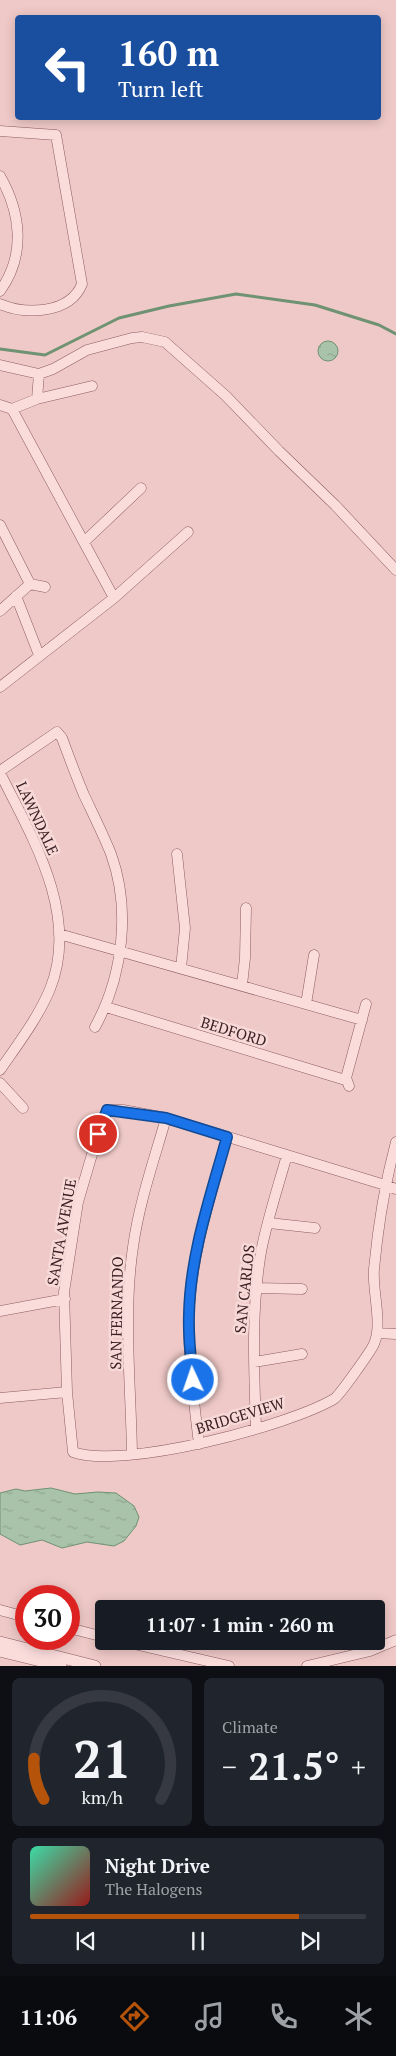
<!DOCTYPE html>
<meta charset="utf-8">
<style>
:root{--surface:#171b24;--page:#20242c;--text:#f1f3f6;--muted:#9ea1a6;--line:#363941;--accent:#b45309}
body{margin:0;font-family:"PT Serif",serif;background:var(--page);color:var(--text);height:100vh;display:flex;flex-direction:column;font-size:19px;white-space:nowrap}
*{box-sizing:border-box;margin:0}
p{font-size:16px;color:var(--muted)}
.icon{flex:none;width:28px;height:28px;fill:none;stroke:currentColor;stroke-width:2;stroke-linecap:round;stroke-linejoin:round}
.map{position:relative;height:1666px;overflow:hidden}
.drawer{display:flex;flex-direction:column;gap:12px;padding:12px;background:#0d0f14;flex:1}
.drawer>*{flex:none}
.top-card{position:absolute;left:15px;top:15px;width:366px;height:105px;border-radius:5px;box-shadow:0 2px 12px #0003;background:#1a4fa0;color:#fff;overflow:hidden}
.speed{position:absolute;left:15px;top:1585px;display:flex;gap:10px;font-size:25px;font-weight:700;text-align:center}
.speed>*{display:grid;place-content:center;width:65px;height:65px;border-radius:50%;background:var(--surface);box-shadow:0 2px 12px #0003;line-height:1}
.speed .limit{border:8px solid #d22;background:#fff;color:#111}
.pin{position:absolute;display:grid;place-items:center;width:42px;height:42px;color:#fff;margin:-21px;border:2px solid #fff;border-radius:50%;box-shadow:0 1px 5px #0007}
.me{position:absolute;width:55px;margin:-28px;rotate:357deg;stroke-linejoin:round;filter:drop-shadow(0 0 4px #0008)}
.turn{display:flex;align-items:center;gap:18px;height:105px;padding:0 20px;font-size:22px}
.turn .icon{width:65px;height:65px;stroke-width:2.5}
.turn b{display:block;font-size:35px;line-height:42px}
.big{font-size:38px;font-weight:800;line-height:1.1}
.drawer .card{flex:1;display:flex;flex-direction:column;justify-content:center;gap:8px;min-width:0;padding:0 18px;border-radius:8px;background:var(--page)}
.drawer .dial{align-items:center;gap:0}
.dial svg{height:130px;overflow:visible;fill:none;stroke:var(--line);stroke-width:7;stroke-linecap:round;text-anchor:middle}
.dial text{fill:var(--text);stroke:none}
.song{display:flex;align-items:center;gap:15px}
.cover{width:60px;height:60px;border-radius:8px;background:linear-gradient(135deg,hsl(160 70% 55%),hsl(0 70% 35%))}
.played{height:5px;border-radius:2px;background:linear-gradient(90deg,var(--accent) 80%,var(--line) 80%)}
.keys{display:flex;justify-content:space-around;direction:ltr}
.heat{display:flex;justify-content:space-between;align-items:center;font-size:28px;direction:ltr}
.drawer .tiles{flex:1;display:grid;gap:12px;grid-template-columns:1fr 1fr}
.card:last-child{grid-column:span 2}
.trip{position:absolute;left:95px;top:1600px;width:290px;height:50px;border-radius:5px;background:var(--surface);box-shadow:0 2px 12px #0003;font-weight:800;line-height:50px;text-align:center}
.menu{display:flex;height:80px;justify-content:space-around;align-items:center;background:#090b0e;color:var(--muted)}
.menu .icon{width:35px;height:35px}
.menu .current{color:var(--accent)}
.menu b{font-size:22px;color:var(--text)}
.map>svg:first-child{display:block}
.water{fill:url(#water-ripples);stroke:#6e9272}
.lines{fill:none;stroke-linecap:round;stroke-linejoin:round}
.stream{stroke:#6e9272;stroke-width:3}
.minor-casing{stroke:#8c5c61;stroke-width:11}
.tertiary-casing{stroke:#8c5c61;stroke-width:12}
.minor{stroke:#fadcdb;stroke-width:10}
.tertiary{stroke:#fadcdb;stroke-width:11}
.route-casing{stroke:#114b97;stroke-width:12}
.route{stroke:#1a73e8;stroke-width:9}
.labels{text-anchor:middle;dominant-baseline:central;stroke-width:5;stroke-linejoin:round;paint-order:stroke}
.street-label{font-size:15px;fill:#3c2024;stroke:#f7d9d7}
</style>
<div class="map">
<svg width="396" height="1666" viewBox="0 0 396 1666">
<defs>
<pattern id="water-ripples" width="26" height="14" patternUnits="userSpaceOnUse" patternTransform="scale(1.25)"><rect width="26" height="14" fill="#a8c3aa"/><path d="M2 4q2-2 4 0t4 0M15 11q2-2 4 0t4 0" fill="none" stroke="#92a792"/></pattern>
</defs>
<rect width="100%" height="100%" fill="#efc9c7"/>
<path class="water" d="M318 351a10 10 0 1 1 20 0a10 10 0 1 1-20 0Z
M51,1488L75,1494L98,1492L116,1493L134,1506L139,1517L136,1526L124,1541L114,1546L87,1542L62,1548L42,1540L20,1545L0,1534V1493L16,1489L25,1491Z"/>
<g class="lines">
<path class="stream" d="M0,349L45,355L119,318L169,306L236,294L315,305L379,325L396,334"/>
<g class="minor-casing">
<path id="minor" d="M0,131L56,135L82,284C70,314 26,315 0,304
M0,176C21,213 26,255 0,291
M0,365L39,374L53,369L87,350L132,338L142,337L165,342L226,396L279,451L335,505L396,570
M37,399L39,374
M0,405L12,409L37,399L92,386
M12,409L114,598
M0,525L30,584L0,611
M85,541L141,488
M30,584L45,587
M16,596L39,655
M0,687L114,598L188,532
M0,771L57,732L62,738C69,757 76,776 84,795C93,814 103,834 111,854C131,909 123,976 95,1027
M0,773C32,837 80,915 50,989C38,1018 18,1044 0,1070
M177,854L185,928L181,968
M59,934L362,1020
M242,985L245,958L246,908
M306,1004L314,955
M106,1007L342,1079L346,1078L349,1086
M346,1078L366,1004
M0,1083L23,1108
M396,1142C385,1183 378,1226 374,1269C372,1291 383,1324 374,1344C371,1351 339,1396 334,1399C288,1426 122,1470 73,1452L67,1392L64,1292L78,1202L98,1134L107,1110H123L166,1118L385,1185L396,1189
M269,1223L315,1228
M256,1288L302,1289
M0,1311L65,1299
M377,1333L396,1334
M254,1362L302,1354
M0,1398L67,1392
M256,1428C254,1370 251,1310 261,1252C267,1220 278,1187 287,1155
M199,1444C194,1402 188,1358 189,1315C191,1254 211,1195 227,1137
M132,1454C131,1387 123,1313 133,1247C139,1203 154,1160 166,1118
M0,1610L26,1617
M69,1628L104,1637
M121,1641L229,1666
M307,1666L370,1651L396,1640"/>
</g>
<g class="tertiary-casing">
<path id="tertiary" d="M0,1642L95,1666
M0,1651L61,1666"/>
</g>
<use href="#minor" class="minor"/>
<use href="#tertiary" class="tertiary"/>
</g>
<g class="lines">
<g class="route-casing">
<path id="route" d="M98,1134L107,1110L166,1118L227,1137C211,1195 190,1254 189,1315C188,1337 191,1359 193,1380"/>
</g>
<use href="#route" class="route"/>
</g>
<g class="labels">
<g class="street-label">
<text transform="translate(38 818) rotate(65)">LAWNDALE</text>
<text transform="translate(234 1031) rotate(17)">BEDFORD</text>
<text transform="translate(61 1232) rotate(-80)">SANTA AVENUE</text>
<text transform="translate(244 1289) rotate(-84)">SAN CARLOS</text>
<text transform="translate(116 1313) rotate(-89)">SAN FERNANDO</text>
<text transform="translate(240 1415) rotate(-17)">BRIDGEVIEW</text>
</g>
</g>
</svg>
<div class="speed"><div class="limit">30</div></div>
<div class="pin" style="left:98px;top:1134px;background:#d93025"><svg class="icon" aria-label="arrive" viewBox="0 0 24 24"><path d="M6 21V4h12l-3 4 3 4H6"/></svg></div>
<svg class="me" style="left:193px;top:1380px" viewBox="-20 -20 40 40"><circle r="17" fill="#1a73e8" stroke="#fff" stroke-width="3"/><path d="M0-11L8 9 0 5-8 9z" fill="#fff"/></svg>
<div class="trip">11:07 · 1 min · 260 m</div>
<div class="top-card">
<div class="turn"><svg class="icon" aria-label="left" viewBox="0 0 24 24"><path d="M17 20v-9H6M10 6l-5 5 5 5"/></svg><div><b>160 m</b>Turn left</div></div>
</div>
</div>
<section class="drawer">
<div class="tiles">
<div class="card dial"><svg viewBox="0 0 100 80">
<path d="M14 69A42 42 0 1 1 86 69"/>
<path d="M14 69A42 42 0 0 1 8 44" stroke="#b45309"/>
<text x="50" y="56" font-size="32" font-weight="700">21</text>
<text x="50" y="72" font-size="11">km/h</text>
</svg></div>
<div class="card"><p>Climate</p>
<div class="heat"><a>−</a><b class="big">21.5°</b><a>+</a></div>
</div>
<div class="card">
<div class="song"><i class="cover"></i><div><b>Night Drive</b><p>The Halogens</p></div></div>
<div class="played"></div>
<div class="keys"><svg class="icon" aria-label="previous" viewBox="0 0 24 24"><path d="M18 5L8 12l10 7zM5 5v14"/></svg><svg class="icon" aria-label="pause" viewBox="0 0 24 24"><path d="M8 5v14M16 5v14"/></svg><svg class="icon" aria-label="next" viewBox="0 0 24 24"><path d="M6 5l10 7-10 7zM19 5v14"/></svg></div>
</div>
</div>
</section>
<nav class="menu">
<b>11:06</b>
<svg class="icon current" aria-label="directions" viewBox="0 0 24 24"><path d="M12 3l9 9-9 9-9-9zM9 14v-3h6M13 9l2 2-2 2"/></svg>
<svg class="icon" aria-label="music" viewBox="0 0 24 24"><path d="M9 18V5l10-2v13"/><circle cx="6" cy="18" r="3"/><circle cx="16" cy="16" r="3"/></svg>
<svg class="icon" aria-label="phone" viewBox="0 0 24 24"><path d="M5 4h4l2 5-3 2q2 4 5 5l2-3 5 2v4C11 20 4 13 5 4z"/></svg>
<svg class="icon" aria-label="climate" viewBox="0 0 24 24"><path d="M12 3v18M4 7l16 10M4 17L20 7"/></svg>
</nav>
